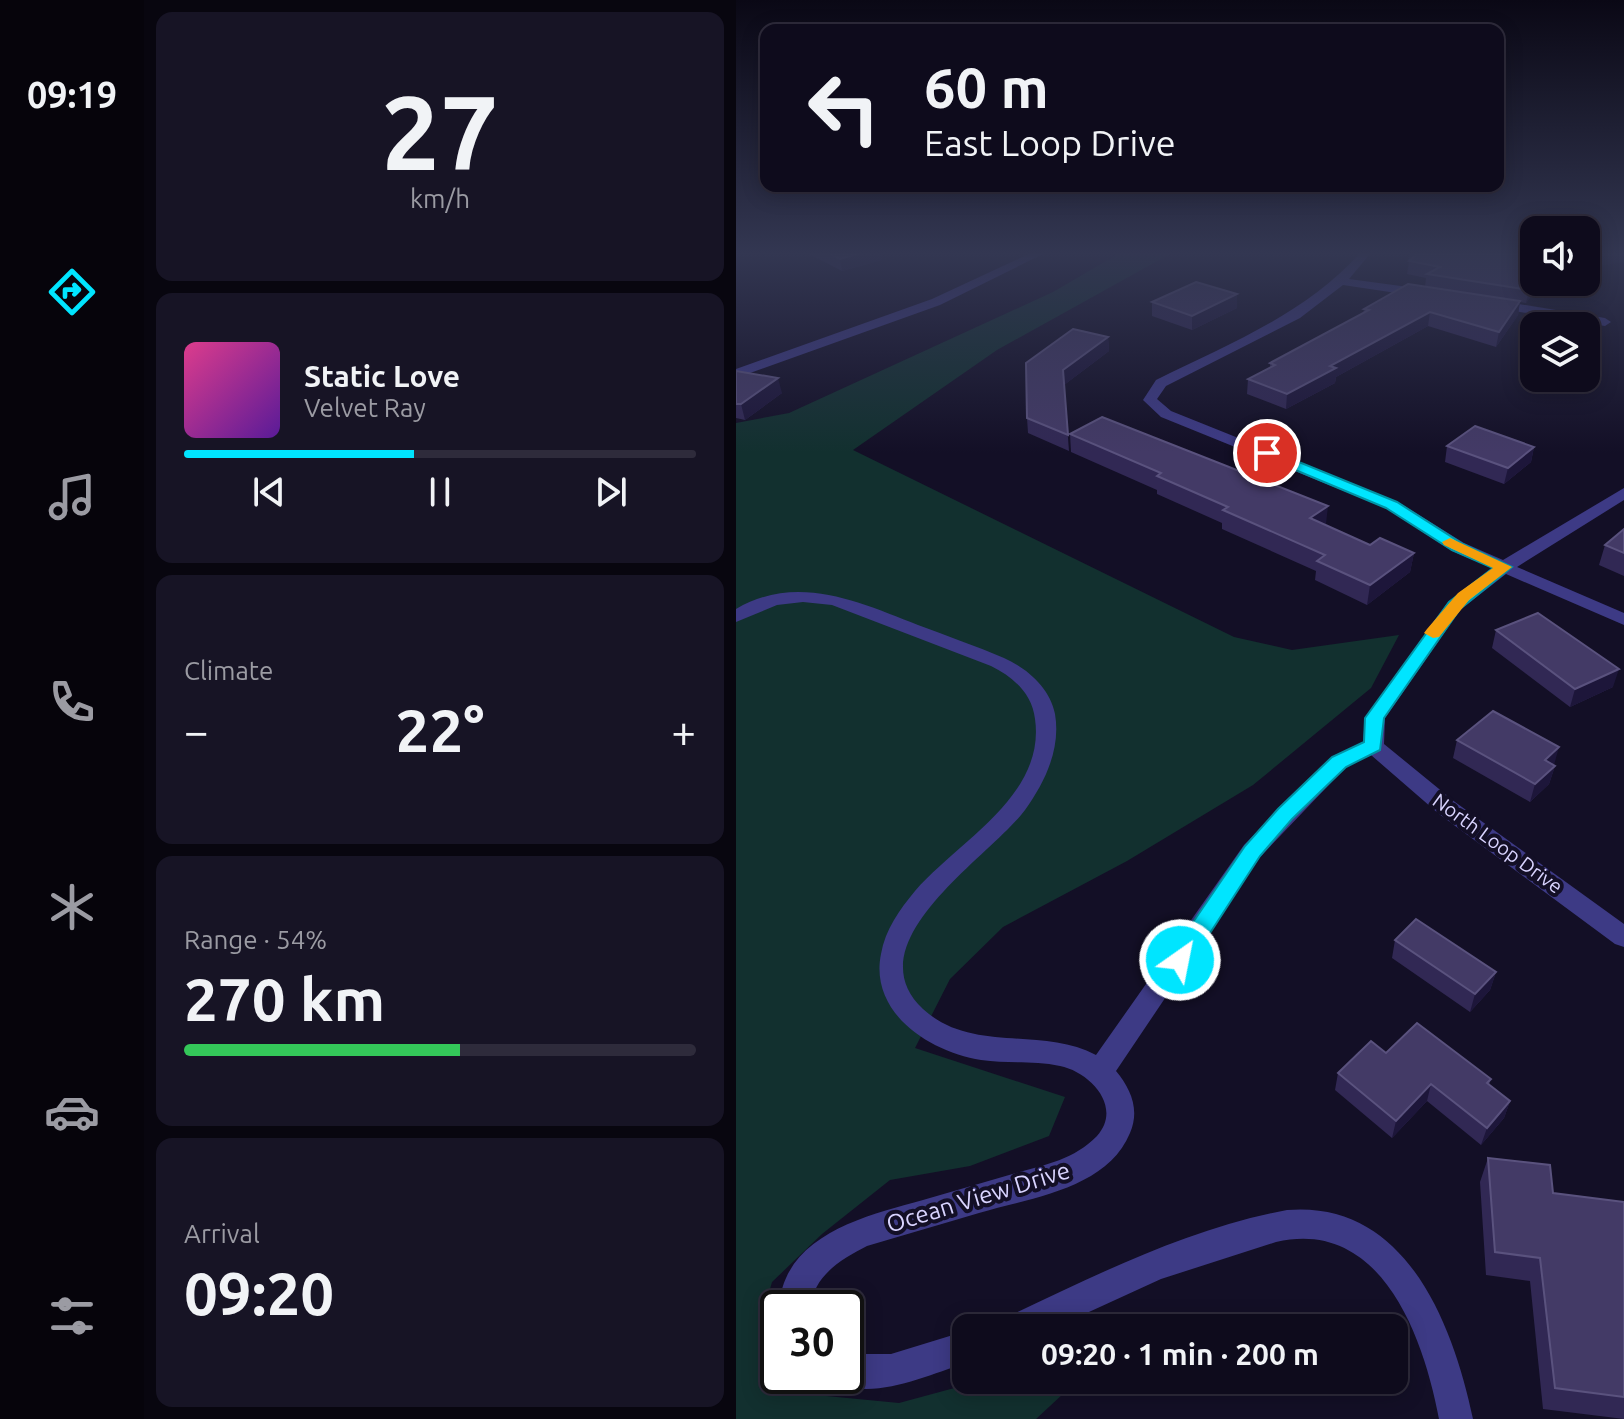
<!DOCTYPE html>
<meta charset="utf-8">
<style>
:root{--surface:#0e0b1c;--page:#171425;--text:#f1f3f6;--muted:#9b9ba3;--line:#2e2b3b;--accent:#00e5ff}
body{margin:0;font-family:Ubuntu,sans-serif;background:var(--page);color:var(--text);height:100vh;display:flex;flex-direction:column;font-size:30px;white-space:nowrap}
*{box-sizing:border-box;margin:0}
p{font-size:26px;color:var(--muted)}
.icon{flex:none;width:44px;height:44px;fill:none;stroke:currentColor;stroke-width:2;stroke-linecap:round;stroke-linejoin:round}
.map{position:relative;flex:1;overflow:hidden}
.details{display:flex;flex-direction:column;gap:12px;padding:12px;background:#08060f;width:592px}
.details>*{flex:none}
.banner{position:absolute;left:24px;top:24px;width:744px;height:168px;border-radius:16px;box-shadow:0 4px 20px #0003,0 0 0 2px var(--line);background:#0e0b1c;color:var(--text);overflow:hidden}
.tools{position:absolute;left:784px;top:216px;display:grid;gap:16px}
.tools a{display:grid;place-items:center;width:80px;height:80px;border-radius:16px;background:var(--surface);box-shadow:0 4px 20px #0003,0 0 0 2px var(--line);font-size:40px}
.speed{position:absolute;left:24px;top:1290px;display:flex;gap:16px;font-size:40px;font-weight:700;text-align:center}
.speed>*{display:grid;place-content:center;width:104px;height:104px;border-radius:50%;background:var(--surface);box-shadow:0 4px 20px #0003,0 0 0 2px var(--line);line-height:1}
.speed .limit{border:4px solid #111;border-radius:12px;background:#fff;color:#111}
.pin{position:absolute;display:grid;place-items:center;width:68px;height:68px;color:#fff;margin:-34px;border:4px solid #fff;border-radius:50%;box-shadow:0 2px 8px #0007}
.me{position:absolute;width:88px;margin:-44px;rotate:33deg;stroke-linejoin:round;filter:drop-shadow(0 0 6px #0008)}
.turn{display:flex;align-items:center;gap:28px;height:168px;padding:0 32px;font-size:36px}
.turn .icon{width:104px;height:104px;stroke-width:2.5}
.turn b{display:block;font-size:56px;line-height:68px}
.big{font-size:60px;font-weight:700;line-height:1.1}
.details .widget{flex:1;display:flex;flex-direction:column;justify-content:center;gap:12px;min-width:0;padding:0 28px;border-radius:16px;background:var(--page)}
.details .dial{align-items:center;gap:0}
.dial b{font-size:104px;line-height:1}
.song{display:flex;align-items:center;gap:24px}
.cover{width:96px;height:96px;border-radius:12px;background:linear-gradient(135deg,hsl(330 70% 55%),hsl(270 70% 35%))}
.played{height:8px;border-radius:4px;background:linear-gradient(90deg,var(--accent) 45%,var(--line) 45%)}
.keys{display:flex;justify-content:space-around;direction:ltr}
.heat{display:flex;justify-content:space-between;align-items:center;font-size:44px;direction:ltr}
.charge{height:12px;border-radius:6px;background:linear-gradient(90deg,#34c759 54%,var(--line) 0)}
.trip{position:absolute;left:216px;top:1314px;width:456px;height:80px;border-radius:16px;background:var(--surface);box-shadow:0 4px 20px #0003,0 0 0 2px var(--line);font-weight:700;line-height:80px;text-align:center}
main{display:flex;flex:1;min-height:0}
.dock{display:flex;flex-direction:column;width:144px;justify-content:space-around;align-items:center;background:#06040b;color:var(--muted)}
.dock .icon{width:56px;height:56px}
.dock .on{color:var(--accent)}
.dock b{font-size:36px;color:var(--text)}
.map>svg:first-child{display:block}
.green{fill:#12302f}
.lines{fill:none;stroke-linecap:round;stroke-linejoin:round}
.minor{fill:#3d3a85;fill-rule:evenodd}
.wall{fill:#312854}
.shaded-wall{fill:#1d163a}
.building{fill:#433a66;stroke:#5a527e;stroke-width:2}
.route{fill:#00e5ff;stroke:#0095a6;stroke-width:2}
.slow{fill:#f59e0b}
.labels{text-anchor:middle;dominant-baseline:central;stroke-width:8;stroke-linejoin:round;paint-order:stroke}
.street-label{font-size:20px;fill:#d9d4ff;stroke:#130f26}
.near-street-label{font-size:24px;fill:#d9d4ff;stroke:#130f26}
</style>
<main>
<nav class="dock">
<b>09:19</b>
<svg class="icon on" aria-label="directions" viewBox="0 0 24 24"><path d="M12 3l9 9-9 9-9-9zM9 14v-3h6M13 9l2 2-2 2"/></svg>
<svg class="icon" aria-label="music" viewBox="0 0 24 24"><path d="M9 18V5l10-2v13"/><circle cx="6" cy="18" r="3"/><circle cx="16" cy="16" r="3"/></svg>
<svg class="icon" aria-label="phone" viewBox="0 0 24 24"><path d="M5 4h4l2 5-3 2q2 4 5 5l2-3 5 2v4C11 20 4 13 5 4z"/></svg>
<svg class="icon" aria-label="climate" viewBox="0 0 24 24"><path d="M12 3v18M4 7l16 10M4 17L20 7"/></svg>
<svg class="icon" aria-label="car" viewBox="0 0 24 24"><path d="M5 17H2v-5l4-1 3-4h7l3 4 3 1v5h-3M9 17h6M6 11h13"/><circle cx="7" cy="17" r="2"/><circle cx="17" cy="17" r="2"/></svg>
<svg class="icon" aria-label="filters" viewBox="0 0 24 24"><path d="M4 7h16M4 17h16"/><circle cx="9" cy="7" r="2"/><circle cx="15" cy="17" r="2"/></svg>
</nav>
<section class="details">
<div class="widget dial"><b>27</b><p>km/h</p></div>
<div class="widget">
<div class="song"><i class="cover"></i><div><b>Static Love</b><p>Velvet Ray</p></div></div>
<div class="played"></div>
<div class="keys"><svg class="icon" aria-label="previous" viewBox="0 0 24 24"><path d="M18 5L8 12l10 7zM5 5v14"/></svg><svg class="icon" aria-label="pause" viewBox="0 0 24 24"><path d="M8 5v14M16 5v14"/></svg><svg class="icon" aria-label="next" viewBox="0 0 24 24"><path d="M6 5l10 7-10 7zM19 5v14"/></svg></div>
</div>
<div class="widget"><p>Climate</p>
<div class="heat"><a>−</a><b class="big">22°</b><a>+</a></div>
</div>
<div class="widget"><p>Range · 54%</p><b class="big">270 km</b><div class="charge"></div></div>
<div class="widget"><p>Arrival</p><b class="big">09:20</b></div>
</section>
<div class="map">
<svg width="888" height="1419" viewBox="0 0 888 1419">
<rect width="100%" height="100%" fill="#130f26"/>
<path class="green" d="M382,254H434L261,350L117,450L498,637L556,650L663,635L635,688L517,785L391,861L267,927L214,979L179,1048L329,1097L313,1136L234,1166L154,1180L86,1234L36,1282L22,1332L49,1392L163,1403L248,1380H342L300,1419H0V423L53,413L317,292Z"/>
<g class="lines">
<path class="minor" d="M293,254H307L204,305L0,378V369L196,299Z
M623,254H634L613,279L687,289L693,293L687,297L607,285L564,318L430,386L421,399L435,411L662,502L728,543L767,560L888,488V500L781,567L888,613V625L770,574L724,610L649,718L648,744L719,802L888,924V947L879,944L703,814L635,755L610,767L524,857L380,1071C395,1089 404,1110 394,1133C371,1189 294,1198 243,1213C206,1224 168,1235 131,1246C105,1259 76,1277 75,1308H43C47,1235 129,1216 187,1200C218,1191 249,1182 280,1173C309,1165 339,1159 361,1136C387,1107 354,1072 324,1066C298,1060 271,1064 245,1060C194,1052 133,1013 145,954C149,930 164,909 179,891C222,841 310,796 299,719C296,693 277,677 255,666L96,605L67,602L41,605L0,622V609C61,573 123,602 182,625C211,636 240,646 268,658C291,668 314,688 319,714C325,749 309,782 289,810C254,857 116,942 187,1009C236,1054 305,1026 360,1055L508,845L596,757L627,742L629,718L712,602L756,568L716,551L650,508L425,417L407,400L420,380C492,344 568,315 623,254Z
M758,300L869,318L875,322L869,326L754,307V301Z
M551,1210C670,1200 717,1324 737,1419H703C688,1339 646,1217 540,1242L425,1279L318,1328H266L271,1317C360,1275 453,1228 551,1210Z
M230,1331V1363C189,1376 141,1400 98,1383L95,1376H110V1354H155Z"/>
</g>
<path class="wall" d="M73,254H145L146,260L106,271Z
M673,254H798V275L789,277L798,292L790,303L784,302L782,315L760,347L692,326L600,377L599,383L550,409L511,394L512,379L534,368V363L627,314L628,309L689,287L690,278L671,274L673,261L674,260H672Z
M501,294V308L456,330L416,316V302Z
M372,337L373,351L328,385L333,451L292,433L291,418Z
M0,371L46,393L9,420L0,418Z
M334,434L589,525L634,545L678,553L674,572L631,605L579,580L580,571L486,529V523L421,494V490L335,452Z
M711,446L798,447L795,462L768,484L709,462Z
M888,529V576L863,565L869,545Z
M760,630L877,687L834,707L756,648Z
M721,740L818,765L819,766L813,784L794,802L717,758Z
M659,940L760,972L754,990L734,1012L656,958Z
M650,1053L755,1079L753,1085L774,1101L768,1118L745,1145L691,1101L656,1138L599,1090L602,1073Z
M752,1158L817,1193L888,1202V1419L807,1409L794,1281L750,1275L744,1182Z"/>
<path class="shaded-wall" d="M121,254H145L146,260L106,271L104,259Z
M859,254H888V262L850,268V255Z
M798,263V275L786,277L788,264Z
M798,282H800L798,292L790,303L793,290Z
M501,294V308L456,330V316Z
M784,301L782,315L760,347L763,332Z
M694,312L692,326L600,377L599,383L550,409L551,394L594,366Z
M372,337L373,351L328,385L327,370Z
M42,378L46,393L9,420L5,404Z
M798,447L795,462L768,484L772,468Z
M592,506L590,524L574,518Z
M678,553L674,572L631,605L634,585Z
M883,669L877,687L834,707L839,689Z
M823,747L818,765L809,760Z
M819,766L813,784L794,802L799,784Z
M760,972L754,990L734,1012L739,994Z
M695,1084L691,1101L656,1138L660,1121Z
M774,1101L768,1118L745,1145L751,1128Z"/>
<path class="building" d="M95,254H121L104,259Z
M681,254H798V263L788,264L789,278H798V282L793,290L691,274L704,267L673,261Z
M460,282L501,294L456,316L416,302Z
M672,284L784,301L763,332L694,312L594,366L600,368L551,394L512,379L539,365L534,363L633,310L628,309Z
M337,329L372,337L327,370L332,435L291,418L290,363Z
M0,371L42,378L5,404H0Z
M366,417L592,506L574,518L634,545L644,538L678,553L634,585L581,561L589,555L487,510L492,507L421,476L425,473L334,434Z
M739,426L798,447L772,468L711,446Z
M888,529V553L869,545Z
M802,613L883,669L839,689L760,630Z
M757,711L823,747L809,760L819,766L799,784L721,740Z
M680,919L760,972L739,994L659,940Z
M681,1023L755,1079L751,1083L774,1101L751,1128L695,1084L660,1121L602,1073L635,1041L650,1053Z
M752,1158L814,1165L817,1193L888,1202V1397L819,1388L804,1258L759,1252Z"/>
<linearGradient id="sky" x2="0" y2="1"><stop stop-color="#0a0815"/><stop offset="0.56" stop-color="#333752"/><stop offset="1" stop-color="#333752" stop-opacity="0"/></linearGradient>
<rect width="888" height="453" fill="url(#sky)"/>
<path class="route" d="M526,451H536L661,502L727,544L776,567L724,609L648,718L644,750L610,767L556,819L524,856L452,967L444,969L436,967L432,960L436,953L509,846L542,809L596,757L628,742L629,718L713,602L757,568L716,550L650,508L526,456Z"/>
<path class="slow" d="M714,538L776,567L733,600L703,637L697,638L688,633L691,629L722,593L757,568L708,545L706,542Z"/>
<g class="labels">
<g class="street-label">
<text transform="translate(762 843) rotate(36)">North Loop Drive</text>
</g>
<g class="near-street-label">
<text transform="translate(242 1197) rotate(-17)">Ocean View Drive</text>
</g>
</g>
</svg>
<div class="tools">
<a><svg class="icon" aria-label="sound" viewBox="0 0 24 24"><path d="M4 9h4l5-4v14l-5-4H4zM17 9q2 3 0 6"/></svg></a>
<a><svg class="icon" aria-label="layers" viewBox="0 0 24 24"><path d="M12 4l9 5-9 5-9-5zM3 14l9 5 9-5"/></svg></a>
</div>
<div class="speed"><div class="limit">30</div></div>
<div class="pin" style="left:531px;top:453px;background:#d93025"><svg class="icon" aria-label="arrive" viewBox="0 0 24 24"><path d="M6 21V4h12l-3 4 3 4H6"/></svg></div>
<svg class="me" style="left:444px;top:960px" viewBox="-20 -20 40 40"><circle r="17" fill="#00e5ff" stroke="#fff" stroke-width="3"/><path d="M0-11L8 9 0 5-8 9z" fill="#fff"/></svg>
<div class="trip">09:20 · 1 min · 200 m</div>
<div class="banner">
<div class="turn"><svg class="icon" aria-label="left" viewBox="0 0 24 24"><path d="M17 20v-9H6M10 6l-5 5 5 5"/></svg><div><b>60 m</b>East Loop Drive</div></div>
</div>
</div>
</main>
